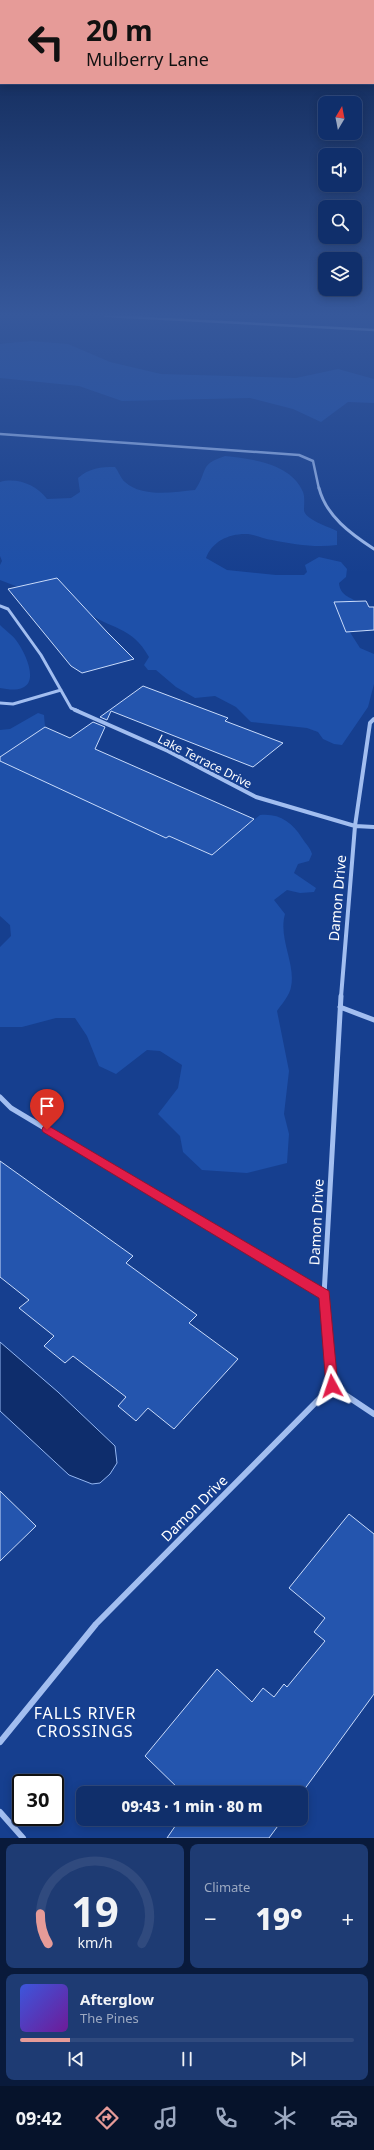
<!DOCTYPE html>
<meta charset="utf-8">
<style>
:root{--surface:#102f6b;--page:#1e3b73;--text:#f1f3f6;--muted:#9ca9c1;--line:#304a7e;--accent:#e69b98}
body{margin:0;font-family:"Noto Sans",sans-serif;background:var(--page);color:var(--text);height:100vh;display:flex;flex-direction:column;font-size:15px;white-space:nowrap}
*{box-sizing:border-box;margin:0}
p{font-size:13px;color:var(--muted)}
.icon{flex:none;width:22px;height:22px;fill:none;stroke:currentColor;stroke-width:2;stroke-linecap:round;stroke-linejoin:round}
.map{position:relative;height:1838px;overflow:hidden}
.sheet{display:flex;flex-direction:column;gap:6px;padding:6px;background:#091a3b;flex:1}
.sheet>*{flex:none}
.guide{position:absolute;left:0px;top:0px;width:374px;height:84px;box-shadow:0 2px 10px #0003,0 0 0 1px var(--line);background:#e69b98;color:#111;overflow:hidden}
.needle{width:26px;rotate:10deg}
.buttons{position:absolute;left:318px;top:96px;display:grid;gap:8px}
.buttons a{display:grid;place-items:center;width:44px;height:44px;border-radius:8px;background:var(--surface);box-shadow:0 2px 10px #0003,0 0 0 1px var(--line);font-size:20px}
.speed{position:absolute;left:12px;top:1774px;display:flex;gap:8px;font-size:20px;font-weight:700;text-align:center}
.speed>*{display:grid;place-content:center;width:52px;height:52px;border-radius:50%;background:var(--surface);box-shadow:0 2px 10px #0003,0 0 0 1px var(--line);line-height:1}
.speed .limit{border:2px solid #111;border-radius:6px;background:#fff;color:#111}
.pin{position:absolute;display:grid;place-items:center;width:34px;height:34px;color:#fff;margin:-41px -17px;border-radius:50% 50% 50% 0;rotate:-45deg;box-shadow:0 0 4px #0007}
.pin .icon{rotate:45deg}
.me{position:absolute;width:44px;margin:-22px;rotate:355deg;stroke-linejoin:round;filter:drop-shadow(0 0 3px #0008)}
.turn{display:flex;align-items:center;gap:14px;height:84px;padding:0 20px;font-size:18px}
.turn .icon{width:52px;height:52px;stroke-width:2.5}
.turn b{display:block;font-size:28px;line-height:34px}
.big{font-size:30px;font-weight:800;line-height:1.1}
.sheet .tile{flex:1;display:flex;flex-direction:column;justify-content:center;gap:6px;min-width:0;padding:0 14px;border-radius:8px;background:var(--page)}
.sheet .dial{align-items:center;gap:0}
.dial svg{height:104px;overflow:visible;fill:none;stroke:var(--line);stroke-width:7;stroke-linecap:round;text-anchor:middle}
.dial text{fill:var(--text);stroke:none}
.song{display:flex;align-items:center;gap:12px}
.cover{width:48px;height:48px;border-radius:6px;background:linear-gradient(135deg,hsl(230 70% 55%),hsl(280 70% 35%))}
.played{height:4px;border-radius:2px;background:linear-gradient(90deg,var(--accent) 15%,var(--line) 15%)}
.keys{display:flex;justify-content:space-around;direction:ltr}
.heat{display:flex;justify-content:space-between;align-items:center;font-size:22px;direction:ltr}
.sheet .tiles{flex:1;display:grid;gap:6px;grid-template-columns:1fr 1fr}
.tile:last-child{grid-column:span 2}
.trip{position:absolute;left:76px;top:1786px;width:232px;height:40px;border-radius:8px;background:var(--surface);box-shadow:0 2px 10px #0003,0 0 0 1px var(--line);font-weight:800;line-height:40px;text-align:center}
.menu{display:flex;height:64px;justify-content:space-around;align-items:center;background:#06132b;color:var(--muted)}
.menu .icon{width:28px;height:28px}
.menu .on{color:var(--accent)}
.menu b{font-size:18px;color:var(--text)}
.map>svg:first-child{display:block}
.green{fill:#1e50a9}
.water{fill:#0e2d6c;stroke:#94b7f3}
.building{fill:#2455ae;stroke:#c9dbfb}
.lines{fill:none;stroke-linecap:round;stroke-linejoin:round}
.street-far4{stroke:#a2bef0;stroke-width:2.5}
.street-far3{stroke:#a2bef0;stroke-width:3}
.street-far2{stroke:#a2bef0;stroke-width:4}
.street-far1{stroke:#a2bef0;stroke-width:5}
.street{stroke:#a2bef0;stroke-width:6}
.route{fill:#e11d48;stroke:#92132f}
.labels{text-anchor:middle;dominant-baseline:central;stroke-width:4;stroke-linejoin:round;paint-order:stroke}
.street-label{font-size:12px;fill:#fff;stroke:#163f8f}
.near-street-label{font-size:14px;fill:#fff;stroke:#163f8f}
.near-neighbourhood-label{font-size:16px;letter-spacing:1px;fill:#fff;stroke:#163f8f}
</style>
<div class="map">
<svg width="374" height="1838" viewBox="0 0 374 1838">
<rect width="100%" height="100%" fill="#163f8f"/>
<path class="green" d="M31,341L68,344L110,362L161,374L296,378L338,369L374,379V403L348,402L321,422L293,409L250,398L122,401L79,386L0,378V344Z
M225,456C251,459 291,463 303,492C305,497 304,505 304,510C304,519 329,527 337,531V545C315,548 293,544 272,540C264,539 256,535 248,534C230,533 212,541 206,558L227,570L276,575H304L307,572L305,565L319,557L341,562L347,569L346,577L339,583C340,595 349,597 358,602L346,626L360,648L374,654V684L368,707L342,745L334,744L323,739L318,732L307,728L251,722L236,707L215,696L195,698L176,687L156,670H148L144,665L149,657C131,625 111,630 85,611C75,604 65,587 57,578L18,587L0,580V565L2,561L0,556V482C17,477 37,485 47,499L71,498L80,492L78,478C89,468 101,467 115,467C119,472 121,479 125,482C143,498 174,492 195,490C209,470 198,465 225,456Z
M0,625C6,631 14,636 18,643C25,653 39,682 22,688C15,691 7,689 0,688Z
M38,713L44,715L45,727L0,757V730L10,729Z
M0,761L211,855L260,815C279,813 292,822 302,838C305,843 310,847 312,854L309,861L298,864L294,873L316,888L314,892L300,893L287,890L274,900L285,914C278,938 296,964 291,987C290,995 281,1005 277,1011L289,1071L284,1114L289,1134L287,1163L247,1173L202,1170L183,1152L180,1136L158,1114L178,1088L182,1065L160,1051L147,1050L116,1074L99,1066L87,1036L75,1018H56L22,1027H0V947L11,936L10,925L0,916Z"/>
<path class="water" d="M0,1342L58,1392L115,1446L117,1463L110,1474L100,1483L92,1484L69,1475L0,1411Z"/>
<path class="building" d="M57,578L107,632L134,659L82,673L71,666L8,589Z
M366,601L369,607H374V630L346,632L334,602Z
M143,686L228,718L225,721L283,743L253,767L111,711L107,720L100,717Z
M93,722L105,727L95,749L254,819L212,855L169,836L166,838L0,761V757L45,727L70,738Z
M0,1161L133,1256L126,1263L197,1315L189,1323L238,1359L174,1429L148,1408L136,1421L118,1406L126,1397L73,1356L65,1363L44,1346L54,1336L19,1308L29,1300L0,1277Z
M0,1491L36,1526L0,1561Z
M349,1514L374,1534V1694L301,1794L183,1793L145,1756L217,1669L252,1702L263,1688L274,1697L284,1684L287,1687L325,1641L314,1632L325,1618L289,1588Z
M180,1819H283L269,1838H167Z"/>
<g class="lines">
<path class="street-far4" d="M106,316L374,330
M0,434L299,455L313,461L319,489"/>
<path class="street-far3" d="M319,488C326,516 351,534 374,549
M0,606L8,609L41,655L71,708L78,711
M0,703L13,704L61,690"/>
<path class="street-far2" d="M75,710L168,751L256,797L355,826L374,827
M341,997L355,826L370,723L374,719"/>
<path class="street-far1" d="M340,1007L374,1020
M0,1097L11,1108L324,1295
M330,1365L324,1295L341,996"/>
<path class="street" d="M332,1386L374,1414
M0,1742L96,1624L332,1386L330,1364
M0,1812L23,1838"/>
</g>
<linearGradient id="sky" x2="0" y2="1"><stop stop-color="#0c234f"/><stop offset="0.55" stop-color="#36589b"/><stop offset="1" stop-color="#36589b" stop-opacity="0"/></linearGradient>
<rect width="374" height="573" fill="url(#sky)"/>
<path class="route" d="M47,1125L329,1291L338,1386L337,1390L332,1392L328,1390L326,1386L319,1298L43,1132L42,1130L43,1127Z"/>
<g class="labels">
<g class="street-label">
<text transform="translate(205 761) rotate(27)">Lake Terrace Drive</text>
</g>
<g class="near-street-label">
<text transform="translate(337 898) rotate(-85)">Damon Drive</text>
<text transform="translate(316 1222) rotate(-87)">Damon Drive</text>
<text transform="translate(194 1508) rotate(-45)">Damon Drive</text>
</g>
<g class="near-neighbourhood-label">
<text x="85" y="1713">FALLS RIVER<tspan x="85" dy="18">CROSSINGS</tspan></text>
</g>
</g>
</svg>
<div class="buttons">
<a><svg class="needle" viewBox="-14 -14 28 28"><path d="M0-13l5 13h-10z" fill="#e53935"/><path d="M0 13l5-13h-10z" fill="#9ca9c1"/></svg></a>
<a><svg class="icon" aria-label="sound" viewBox="0 0 24 24"><path d="M4 9h4l5-4v14l-5-4H4zM17 9q2 3 0 6"/></svg></a>
<a><svg class="icon" aria-label="search" viewBox="0 0 24 24"><circle cx="10" cy="10" r="6"/><path d="M15 15l6 6"/></svg></a>
<a><svg class="icon" aria-label="layers" viewBox="0 0 24 24"><path d="M12 4l9 5-9 5-9-5zM3 14l9 5 9-5"/></svg></a>
</div>
<div class="speed"><div class="limit">30</div></div>
<div class="pin" style="left:47px;top:1130px;background:#d93025"><svg class="icon" aria-label="arrive" viewBox="0 0 24 24"><path d="M6 21V4h12l-3 4 3 4H6"/></svg></div>
<svg class="me" style="left:332px;top:1386px" viewBox="-20 -20 40 40"><path d="M0-17L14 15 0 8-14 15z" fill="#e11d48" stroke="#fff" stroke-width="4"/></svg>
<div class="trip">09:43 · 1 min · 80 m</div>
<div class="guide">
<div class="turn"><svg class="icon" aria-label="left" viewBox="0 0 24 24"><path d="M17 20v-9H6M10 6l-5 5 5 5"/></svg><div><b>20 m</b>Mulberry Lane</div></div>
</div>
</div>
<section class="sheet">
<div class="tiles">
<div class="tile dial"><svg viewBox="0 0 100 80">
<path d="M14 69A42 42 0 1 1 86 69"/>
<path d="M14 69A42 42 0 0 1 8 46" stroke="#e69b98"/>
<text x="50" y="56" font-size="32" font-weight="700">19</text>
<text x="50" y="72" font-size="11">km/h</text>
</svg></div>
<div class="tile"><p>Climate</p>
<div class="heat"><a>−</a><b class="big">19°</b><a>+</a></div>
</div>
<div class="tile">
<div class="song"><i class="cover"></i><div><b>Afterglow</b><p>The Pines</p></div></div>
<div class="played"></div>
<div class="keys"><svg class="icon" aria-label="previous" viewBox="0 0 24 24"><path d="M18 5L8 12l10 7zM5 5v14"/></svg><svg class="icon" aria-label="pause" viewBox="0 0 24 24"><path d="M8 5v14M16 5v14"/></svg><svg class="icon" aria-label="next" viewBox="0 0 24 24"><path d="M6 5l10 7-10 7zM19 5v14"/></svg></div>
</div>
</div>
</section>
<nav class="menu">
<b>09:42</b>
<svg class="icon on" aria-label="directions" viewBox="0 0 24 24"><path d="M12 3l9 9-9 9-9-9zM9 14v-3h6M13 9l2 2-2 2"/></svg>
<svg class="icon" aria-label="music" viewBox="0 0 24 24"><path d="M9 18V5l10-2v13"/><circle cx="6" cy="18" r="3"/><circle cx="16" cy="16" r="3"/></svg>
<svg class="icon" aria-label="phone" viewBox="0 0 24 24"><path d="M5 4h4l2 5-3 2q2 4 5 5l2-3 5 2v4C11 20 4 13 5 4z"/></svg>
<svg class="icon" aria-label="climate" viewBox="0 0 24 24"><path d="M12 3v18M4 7l16 10M4 17L20 7"/></svg>
<svg class="icon" aria-label="car" viewBox="0 0 24 24"><path d="M5 17H2v-5l4-1 3-4h7l3 4 3 1v5h-3M9 17h6M6 11h13"/><circle cx="7" cy="17" r="2"/><circle cx="17" cy="17" r="2"/></svg>
</nav>
